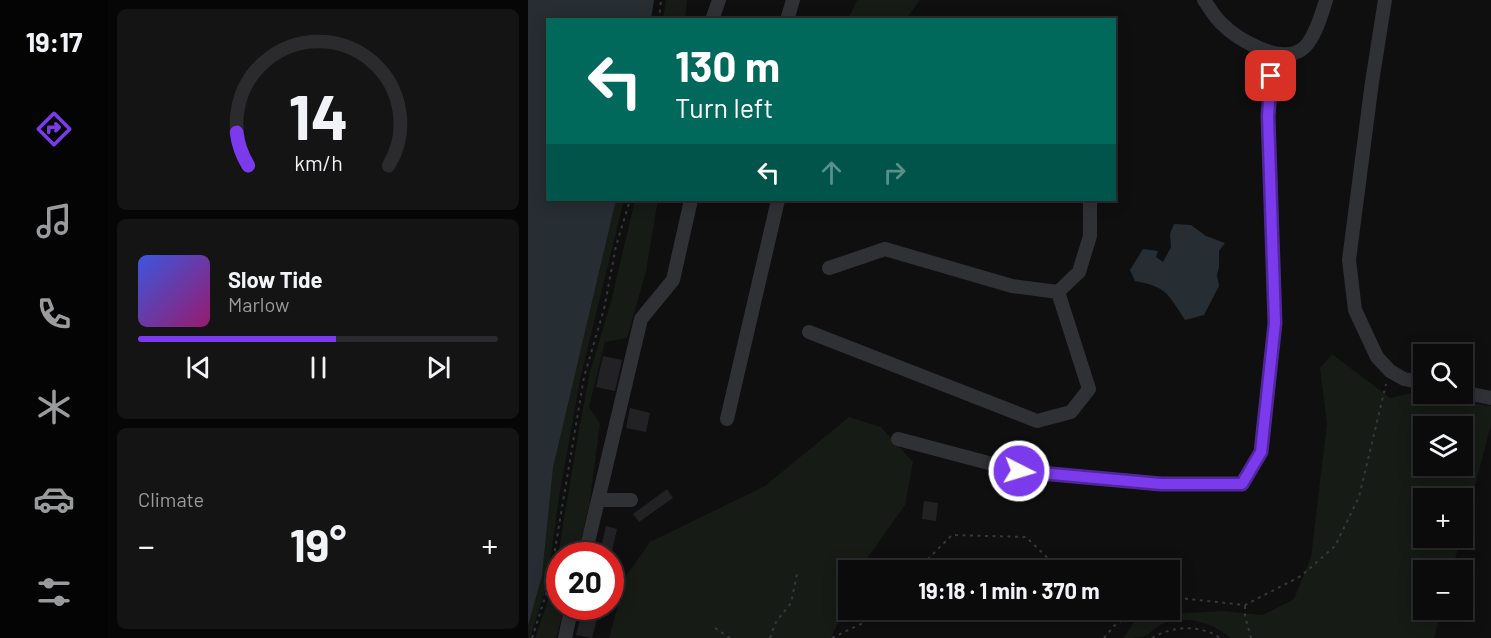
<!DOCTYPE html>
<meta charset="utf-8">
<style>
:root{--surface:#0b0b0c;--page:#141415;--text:#f1f3f6;--muted:#9a9b9d;--line:#2b2b2d;--accent:#7c3aed}
body{margin:0;font-family:Barlow,sans-serif;background:var(--page);color:var(--text);height:100vh;display:flex;flex-direction:column;font-size:22px;white-space:nowrap}
*{box-sizing:border-box;margin:0}
p{font-size:20px;color:var(--muted)}
.icon{flex:none;width:33px;height:33px;fill:none;stroke:currentColor;stroke-width:2;stroke-linecap:round;stroke-linejoin:round}
.map{position:relative;flex:1;overflow:hidden}
.drawer{display:flex;flex-direction:column;gap:9px;padding:9px;background:#060607;width:420px}
.drawer>*{flex:none}
.hud{position:absolute;left:18px;top:18px;width:570px;height:183px;border-radius:0px;box-shadow:0 3px 15px #0003,0 0 0 2px var(--line);background:#00695c;color:#fff;overflow:hidden}
.buttons{position:absolute;left:885px;top:344px;display:grid;gap:12px}
.buttons a{display:grid;place-items:center;width:60px;height:60px;border-radius:0px;background:var(--surface);box-shadow:0 3px 15px #0003,0 0 0 2px var(--line);font-size:30px}
.speed{position:absolute;left:18px;top:542px;display:flex;gap:12px;font-size:30px;font-weight:700;text-align:center}
.speed>*{display:grid;place-content:center;width:78px;height:78px;border-radius:50%;background:var(--surface);box-shadow:0 3px 15px #0003,0 0 0 2px var(--line);line-height:1}
.speed .limit{border:9px solid #d22;background:#fff;color:#111}
.pin{position:absolute;display:grid;place-items:center;width:51px;height:51px;color:#fff;margin:-26px;border-radius:12px;box-shadow:0 3px 9px #0006}
.me{position:absolute;width:66px;margin:-33px;rotate:95deg;stroke-linejoin:round;filter:drop-shadow(0 0 4px #0008)}
.turn{display:flex;align-items:center;gap:21px;height:126px;padding:0 30px;font-size:27px}
.turn .icon{width:78px;height:78px;stroke-width:2.5}
.turn b{display:block;font-size:42px;line-height:51px}
.lanes{display:flex;align-items:center;height:57px;padding:0 30px;background:#0003;justify-content:center;gap:30px;direction:ltr}
.lanes .off{opacity:.35}
.big{font-size:45px;font-weight:700;line-height:1.1}
.drawer .widget{flex:1;display:flex;flex-direction:column;justify-content:center;gap:9px;min-width:0;padding:0 21px;border-radius:9px;background:var(--page)}
.drawer .dial{align-items:center;gap:0}
.dial svg{height:156px;overflow:visible;fill:none;stroke:var(--line);stroke-width:7;stroke-linecap:round;text-anchor:middle}
.dial text{fill:var(--text);stroke:none}
.song{display:flex;align-items:center;gap:18px}
.cover{width:72px;height:72px;border-radius:9px;background:linear-gradient(135deg,hsl(230 70% 55%),hsl(320 70% 35%))}
.played{height:6px;border-radius:3px;background:linear-gradient(90deg,var(--accent) 55%,var(--line) 55%)}
.keys{display:flex;justify-content:space-around;direction:ltr}
.heat{display:flex;justify-content:space-between;align-items:center;font-size:33px;direction:ltr}
.trip{position:absolute;left:310px;top:560px;width:342px;height:60px;border-radius:0px;background:var(--surface);box-shadow:0 3px 15px #0003,0 0 0 2px var(--line);font-weight:700;line-height:60px;text-align:center}
main{display:flex;flex:1;min-height:0}
.tab-bar{display:flex;flex-direction:column;width:108px;justify-content:space-around;align-items:center;background:#040405;color:var(--muted)}
.tab-bar .icon{width:42px;height:42px}
.tab-bar .selected{color:var(--accent)}
.tab-bar b{font-size:27px;color:var(--text)}
.map>svg:first-child{display:block}
.green{fill:#161b16;fill-rule:evenodd}
.water{fill:#262e33}
.building{fill:#222224}
.lines{fill:none;stroke-linecap:round;stroke-linejoin:round}
.path{stroke:#36383c;stroke-width:2;stroke-dasharray:3 4.5;stroke-linecap:butt}
.minor{stroke:#303135;stroke-width:14}
.route-casing{stroke:#51269a;stroke-width:15}
.route{stroke:#7c3aed;stroke-width:10}
</style>
<main>
<nav class="tab-bar">
<b>19:17</b>
<svg class="icon selected" aria-label="directions" viewBox="0 0 24 24"><path d="M12 3l9 9-9 9-9-9zM9 14v-3h6M13 9l2 2-2 2"/></svg>
<svg class="icon" aria-label="music" viewBox="0 0 24 24"><path d="M9 18V5l10-2v13"/><circle cx="6" cy="18" r="3"/><circle cx="16" cy="16" r="3"/></svg>
<svg class="icon" aria-label="phone" viewBox="0 0 24 24"><path d="M5 4h4l2 5-3 2q2 4 5 5l2-3 5 2v4C11 20 4 13 5 4z"/></svg>
<svg class="icon" aria-label="climate" viewBox="0 0 24 24"><path d="M12 3v18M4 7l16 10M4 17L20 7"/></svg>
<svg class="icon" aria-label="car" viewBox="0 0 24 24"><path d="M5 17H2v-5l4-1 3-4h7l3 4 3 1v5h-3M9 17h6M6 11h13"/><circle cx="7" cy="17" r="2"/><circle cx="17" cy="17" r="2"/></svg>
<svg class="icon" aria-label="filters" viewBox="0 0 24 24"><path d="M4 7h16M4 17h16"/><circle cx="9" cy="7" r="2"/><circle cx="15" cy="17" r="2"/></svg>
</nav>
<section class="drawer">
<div class="widget dial"><svg viewBox="0 0 100 80">
<path d="M14 69A42 42 0 1 1 86 69"/>
<path d="M14 69A42 42 0 0 1 8 52" stroke="#7c3aed"/>
<text x="50" y="56" font-size="32" font-weight="700">14</text>
<text x="50" y="72" font-size="11">km/h</text>
</svg></div>
<div class="widget">
<div class="song"><i class="cover"></i><div><b>Slow Tide</b><p>Marlow</p></div></div>
<div class="played"></div>
<div class="keys"><svg class="icon" aria-label="previous" viewBox="0 0 24 24"><path d="M18 5L8 12l10 7zM5 5v14"/></svg><svg class="icon" aria-label="pause" viewBox="0 0 24 24"><path d="M8 5v14M16 5v14"/></svg><svg class="icon" aria-label="next" viewBox="0 0 24 24"><path d="M6 5l10 7-10 7zM19 5v14"/></svg></div>
</div>
<div class="widget"><p>Climate</p>
<div class="heat"><a>−</a><b class="big">19°</b><a>+</a></div>
</div>
</section>
<div class="map">
<svg width="963" height="638" viewBox="0 0 963 638">
<rect width="100%" height="100%" fill="#0f0f10"/>
<path class="green" d="M138,0H159L157,19H135Z
M329,0H392L378,19H320Z
M88,200H96L53,375L31,497L19,585L2,638H0V626L14,576L25,468Z
M107,200H130L118,271L99,338L77,342L61,407L72,423L61,507L49,555H32V606H37L28,638H7L25,585L51,429L62,372L83,302Z
M804,354L862,398L882,393L963,406V425L935,530L934,498H896V537H933L924,570H896V609H914L906,638H702C686,623 661,616 639,622C629,625 623,633 615,637C610,638 601,638 595,638L607,621L627,615L695,611L735,615L766,599L783,557L799,424L792,368ZM896,426H934V465H896Z
M321,417L353,427L385,462L377,505L340,557L334,570H321V598L303,638H81L98,576L122,542L237,486Z"/>
<path class="water" d="M0,0H126L123,19L20,20V200H88L25,468L14,576L0,626Z
M646,224L663,225L678,236L697,243L691,251V267L689,275L691,286L676,315L657,320C640,294 639,287 607,281L602,270L615,249L630,251L628,257L635,262L643,247L642,234Z"/>
<path class="building" d="M75,356L94,360L87,391L68,387Z
M102,408L122,413L118,432L98,428Z
M139,489L145,498L111,522L105,514Z
M396,501L410,503L408,521L394,519Z
M78,526L89,529L83,555H71Z
M55,608L71,612L64,638L48,635Z"/>
<g class="lines">
<path class="path" d="M131,20L133,0
M389,570L424,535L498,537L530,568L537,570
M642,597L717,605L773,576L807,546L831,497L858,384
M717,606V616L723,638
M187,628L202,638
M4,638L21,585L56,377L76,309L88,246L102,200
M242,638L248,622L263,603L269,574
M304,638L337,622L350,609
M576,638L586,626L610,609
M624,638C644,626 672,624 692,638"/>
<path class="minor" d="M676,0C681,7 686,16 693,23C709,39 750,64 773,50C786,42 794,13 798,0
M857,0L844,82L821,260L827,310L849,357L862,371L876,379L896,383
M184,20L191,0
M259,20L265,0
M301,268L357,249L484,286L530,292L551,272L562,236V200
M281,332L509,421L543,412L561,389L530,292
M934,392L963,398
M199,419L250,200
M370,439L491,471L633,484H714L733,452L747,323L740,116L746,53
M70,500H103
M57,555L113,319L145,280L163,200
M37,638L44,606"/>
</g>
<g class="lines">
<g class="route-casing">
<path id="route" d="M491,471L633,484H714L733,452L747,323L740,116L743,76"/>
</g>
<use href="#route" class="route"/>
</g>
</svg>
<div class="buttons">
<a><svg class="icon" aria-label="search" viewBox="0 0 24 24"><circle cx="10" cy="10" r="6"/><path d="M15 15l6 6"/></svg></a>
<a><svg class="icon" aria-label="layers" viewBox="0 0 24 24"><path d="M12 4l9 5-9 5-9-5zM3 14l9 5 9-5"/></svg></a>
<a>+</a>
<a>−</a>
</div>
<div class="speed"><div class="limit">20</div></div>
<div class="pin" style="left:743px;top:76px;background:#d93025"><svg class="icon" aria-label="arrive" viewBox="0 0 24 24"><path d="M6 21V4h12l-3 4 3 4H6"/></svg></div>
<svg class="me" style="left:491px;top:471px" viewBox="-20 -20 40 40"><circle r="17" fill="#7c3aed" stroke="#fff" stroke-width="3"/><path d="M0-11L8 9 0 5-8 9z" fill="#fff"/></svg>
<div class="trip">19:18 · 1 min · 370 m</div>
<div class="hud">
<div class="turn"><svg class="icon" aria-label="left" viewBox="0 0 24 24"><path d="M17 20v-9H6M10 6l-5 5 5 5"/></svg><div><b>130 m</b>Turn left</div></div>
<div class="lanes"><svg class="icon" aria-label="left" viewBox="0 0 24 24"><path d="M17 20v-9H6M10 6l-5 5 5 5"/></svg><svg class="icon off" aria-label="ahead" viewBox="0 0 24 24"><path d="M12 20V5M6 11l6-6 6 6"/></svg><svg class="icon off" aria-label="right" viewBox="0 0 24 24"><path d="M7 20v-9h11M14 6l5 5-5 5"/></svg></div>
</div>
</div>
</main>
